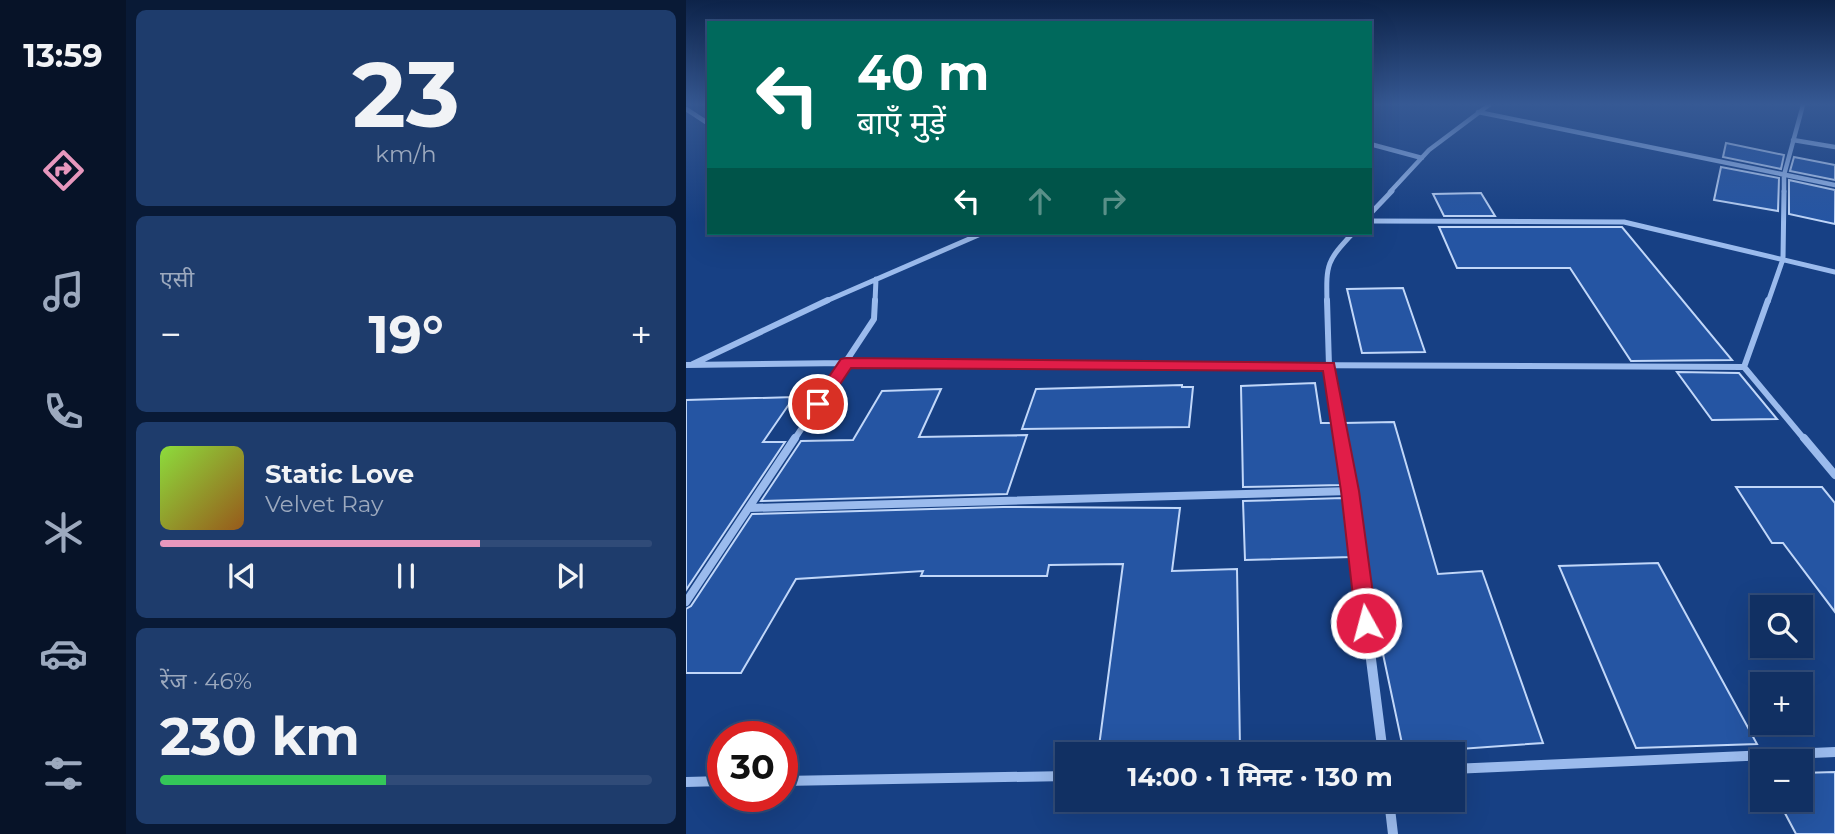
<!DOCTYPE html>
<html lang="hi">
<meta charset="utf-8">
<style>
:root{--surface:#113063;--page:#1e3c6c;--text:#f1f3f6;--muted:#9ca9be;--line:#304b78;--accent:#e797bd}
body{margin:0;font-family:Montserrat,"Noto Sans Devanagari",sans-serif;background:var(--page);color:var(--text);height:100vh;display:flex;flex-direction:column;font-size:26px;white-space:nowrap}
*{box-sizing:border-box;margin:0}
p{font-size:23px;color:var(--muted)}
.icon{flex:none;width:38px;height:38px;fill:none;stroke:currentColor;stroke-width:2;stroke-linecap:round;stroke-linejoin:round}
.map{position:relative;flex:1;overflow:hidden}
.sheet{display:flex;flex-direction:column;gap:10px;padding:10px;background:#091a36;width:560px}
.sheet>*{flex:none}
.banner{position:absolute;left:21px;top:21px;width:665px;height:214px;border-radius:0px;box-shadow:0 7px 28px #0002,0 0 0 2px var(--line);background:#00695c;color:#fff;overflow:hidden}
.tools{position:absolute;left:1064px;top:595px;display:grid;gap:14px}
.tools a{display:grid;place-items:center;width:63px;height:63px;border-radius:0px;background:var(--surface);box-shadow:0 7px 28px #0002,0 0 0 2px var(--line);font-size:35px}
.speed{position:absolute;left:21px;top:721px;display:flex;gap:14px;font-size:35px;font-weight:700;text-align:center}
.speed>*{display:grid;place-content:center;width:91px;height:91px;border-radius:50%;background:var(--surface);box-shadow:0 7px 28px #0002,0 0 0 2px var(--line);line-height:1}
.speed .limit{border:10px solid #d22;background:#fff;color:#111}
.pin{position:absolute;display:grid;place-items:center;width:60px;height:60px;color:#fff;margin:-30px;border:4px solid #fff;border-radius:50%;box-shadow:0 2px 7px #0007}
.me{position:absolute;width:77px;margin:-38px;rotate:353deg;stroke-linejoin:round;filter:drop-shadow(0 0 5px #0008)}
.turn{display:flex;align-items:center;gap:24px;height:147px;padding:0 35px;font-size:32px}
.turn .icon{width:91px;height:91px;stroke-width:2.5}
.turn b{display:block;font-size:49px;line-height:60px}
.lanes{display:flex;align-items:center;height:66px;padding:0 35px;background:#0003;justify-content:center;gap:35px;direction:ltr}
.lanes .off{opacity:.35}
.big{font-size:52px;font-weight:700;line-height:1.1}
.sheet .tile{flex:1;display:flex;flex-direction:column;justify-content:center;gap:10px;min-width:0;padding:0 24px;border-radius:10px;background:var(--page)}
.sheet .dial{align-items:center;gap:0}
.dial b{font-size:91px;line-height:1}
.song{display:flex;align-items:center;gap:21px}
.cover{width:84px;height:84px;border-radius:10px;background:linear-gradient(135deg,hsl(90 70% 55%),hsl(30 70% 35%))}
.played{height:7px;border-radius:4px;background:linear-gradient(90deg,var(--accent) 65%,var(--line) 65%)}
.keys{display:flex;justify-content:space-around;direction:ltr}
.heat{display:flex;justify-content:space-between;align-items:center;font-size:38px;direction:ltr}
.charge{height:10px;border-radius:5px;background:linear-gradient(90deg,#34c759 46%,var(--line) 0)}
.trip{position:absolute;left:369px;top:742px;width:410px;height:70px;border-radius:0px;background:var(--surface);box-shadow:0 7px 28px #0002,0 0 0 2px var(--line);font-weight:700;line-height:70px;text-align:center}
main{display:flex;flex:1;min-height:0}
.dock{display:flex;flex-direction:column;width:126px;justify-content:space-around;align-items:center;background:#071328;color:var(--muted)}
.dock .icon{width:49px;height:49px}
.dock .active{color:var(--accent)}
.dock b{font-size:32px;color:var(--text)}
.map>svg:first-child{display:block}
.building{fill:#2555a3;stroke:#c1d7f9;stroke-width:2}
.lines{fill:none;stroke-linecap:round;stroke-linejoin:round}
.minor-far4{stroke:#9bbbed;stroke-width:4.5}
.minor-far3{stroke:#9bbbed;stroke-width:5}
.minor-far2{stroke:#9bbbed;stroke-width:6}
.minor-far1{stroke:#9bbbed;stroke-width:8}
.minor{stroke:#9bbbed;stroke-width:10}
.route{fill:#e11d48;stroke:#92132f;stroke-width:2}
</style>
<main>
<nav class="dock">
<b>13:59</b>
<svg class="icon active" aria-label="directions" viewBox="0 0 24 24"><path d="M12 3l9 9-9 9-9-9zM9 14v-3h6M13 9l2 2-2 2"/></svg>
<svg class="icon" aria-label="music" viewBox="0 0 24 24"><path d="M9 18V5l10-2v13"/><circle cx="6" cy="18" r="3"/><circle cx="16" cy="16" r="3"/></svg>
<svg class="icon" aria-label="phone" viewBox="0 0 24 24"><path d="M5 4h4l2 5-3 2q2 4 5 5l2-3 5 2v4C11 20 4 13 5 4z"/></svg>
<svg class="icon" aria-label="climate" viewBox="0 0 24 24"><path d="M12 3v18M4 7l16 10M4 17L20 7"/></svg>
<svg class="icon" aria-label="car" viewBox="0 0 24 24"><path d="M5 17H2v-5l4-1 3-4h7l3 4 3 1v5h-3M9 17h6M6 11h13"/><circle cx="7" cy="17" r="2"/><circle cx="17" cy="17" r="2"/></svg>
<svg class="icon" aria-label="filters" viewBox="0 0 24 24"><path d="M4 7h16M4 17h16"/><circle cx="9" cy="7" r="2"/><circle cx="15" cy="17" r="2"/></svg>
</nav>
<section class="sheet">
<div class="tile dial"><b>23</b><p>km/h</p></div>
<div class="tile"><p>एसी</p>
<div class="heat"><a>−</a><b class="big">19°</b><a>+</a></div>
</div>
<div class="tile">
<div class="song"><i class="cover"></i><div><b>Static Love</b><p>Velvet Ray</p></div></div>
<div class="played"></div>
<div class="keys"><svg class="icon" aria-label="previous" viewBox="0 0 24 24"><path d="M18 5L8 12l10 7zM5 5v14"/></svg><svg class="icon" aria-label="pause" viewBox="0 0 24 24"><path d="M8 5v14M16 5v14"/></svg><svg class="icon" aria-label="next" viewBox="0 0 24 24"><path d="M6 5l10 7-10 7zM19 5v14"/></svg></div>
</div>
<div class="tile"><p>रेंज · 46%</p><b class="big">230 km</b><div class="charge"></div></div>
</section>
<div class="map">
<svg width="1149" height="834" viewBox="0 0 1149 834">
<rect width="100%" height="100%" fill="#174084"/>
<path class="building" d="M1040,143L1098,155L1095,169L1037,157Z
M1108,157L1149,165V180L1104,171Z
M1035,167L1093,178L1092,211L1028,200Z
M1103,180L1149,190V224L1103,214Z
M795,193L809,216H758L747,194Z
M753,227H936L1046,360L945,361L884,268H771Z
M717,288L739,352L676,353L661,289Z
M991,372L1053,373L1091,419L1026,420Z
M629,383L635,423H646L655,485L557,487L555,386Z
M496,385V387H507L503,427L336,429L350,389Z
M255,389L233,437L341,435L321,494L75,501L115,441L167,440L196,391Z
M108,397L77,442H99L0,590V400Z
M708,422L752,574L796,571L857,743L718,753L680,574L670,490L658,423Z
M1050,487H1136L1149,503V612L1097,543H1086Z
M657,498L665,557L559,560L557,501Z
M317,507L494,508L486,571L551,569L554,748L412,754L437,564L363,565L361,576H235L237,571L110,579L55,673H0V609L5,606L66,514Z
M972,563L1071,744L950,748L873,566Z
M1149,772V834H1110L1092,800H1115V773Z"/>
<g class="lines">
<path class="minor-far4" d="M0,109L23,124
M792,112L1149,185
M1107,140L1149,147
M684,144L736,158
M704,192L743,150L803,105
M1098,192V175L1117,105"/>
<path class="minor-far3" d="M684,214L706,191
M684,221L938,222L1149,272
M138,302L297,233
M189,302L190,279
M641,302C640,263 641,261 667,233
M1082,302L1097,259L1098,191"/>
<path class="minor-far2" d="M641,300L643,366L655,440
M7,364L142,300
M0,365L160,363L1058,367L1119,440
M1058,367L1082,300
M108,440L188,319L189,300"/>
<path class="minor-far1" d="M655,438L679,614
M1118,438L1149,475
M63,508L664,491
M0,602L109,438"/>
<path class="minor" d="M679,612L697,754
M766,769L1149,752
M96,781L382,776
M0,782L37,781
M703,800L707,834"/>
</g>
<linearGradient id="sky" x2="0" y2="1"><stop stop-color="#0d2349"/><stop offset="0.47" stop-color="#365994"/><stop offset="1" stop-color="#365994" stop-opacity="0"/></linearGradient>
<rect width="1149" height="222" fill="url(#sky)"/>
<path class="route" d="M160,358L648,363L673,491L691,623L688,630L680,633L673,630L670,623L655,491L637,371L165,368L138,408H127L125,404L127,400L155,359Z"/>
</svg>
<div class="tools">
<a><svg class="icon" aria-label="search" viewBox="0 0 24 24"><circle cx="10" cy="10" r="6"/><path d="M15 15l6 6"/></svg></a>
<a>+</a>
<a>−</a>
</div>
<div class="speed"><div class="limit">30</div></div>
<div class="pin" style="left:132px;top:404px;background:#d93025"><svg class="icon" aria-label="arrive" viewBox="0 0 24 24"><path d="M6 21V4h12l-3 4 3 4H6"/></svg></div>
<svg class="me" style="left:680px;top:623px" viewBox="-20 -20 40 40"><circle r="17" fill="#e11d48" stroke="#fff" stroke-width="3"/><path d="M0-11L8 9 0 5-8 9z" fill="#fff"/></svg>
<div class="trip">14:00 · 1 मिनट · 130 m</div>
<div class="banner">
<div class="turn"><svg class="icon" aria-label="left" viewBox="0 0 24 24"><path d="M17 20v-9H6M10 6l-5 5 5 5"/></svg><div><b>40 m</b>बाएँ मुड़ें</div></div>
<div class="lanes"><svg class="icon" aria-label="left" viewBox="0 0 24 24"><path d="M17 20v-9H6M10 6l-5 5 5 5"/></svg><svg class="icon off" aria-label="ahead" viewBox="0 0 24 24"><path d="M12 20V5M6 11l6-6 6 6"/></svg><svg class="icon off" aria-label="right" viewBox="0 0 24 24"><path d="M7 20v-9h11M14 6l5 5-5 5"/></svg></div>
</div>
</div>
</main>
